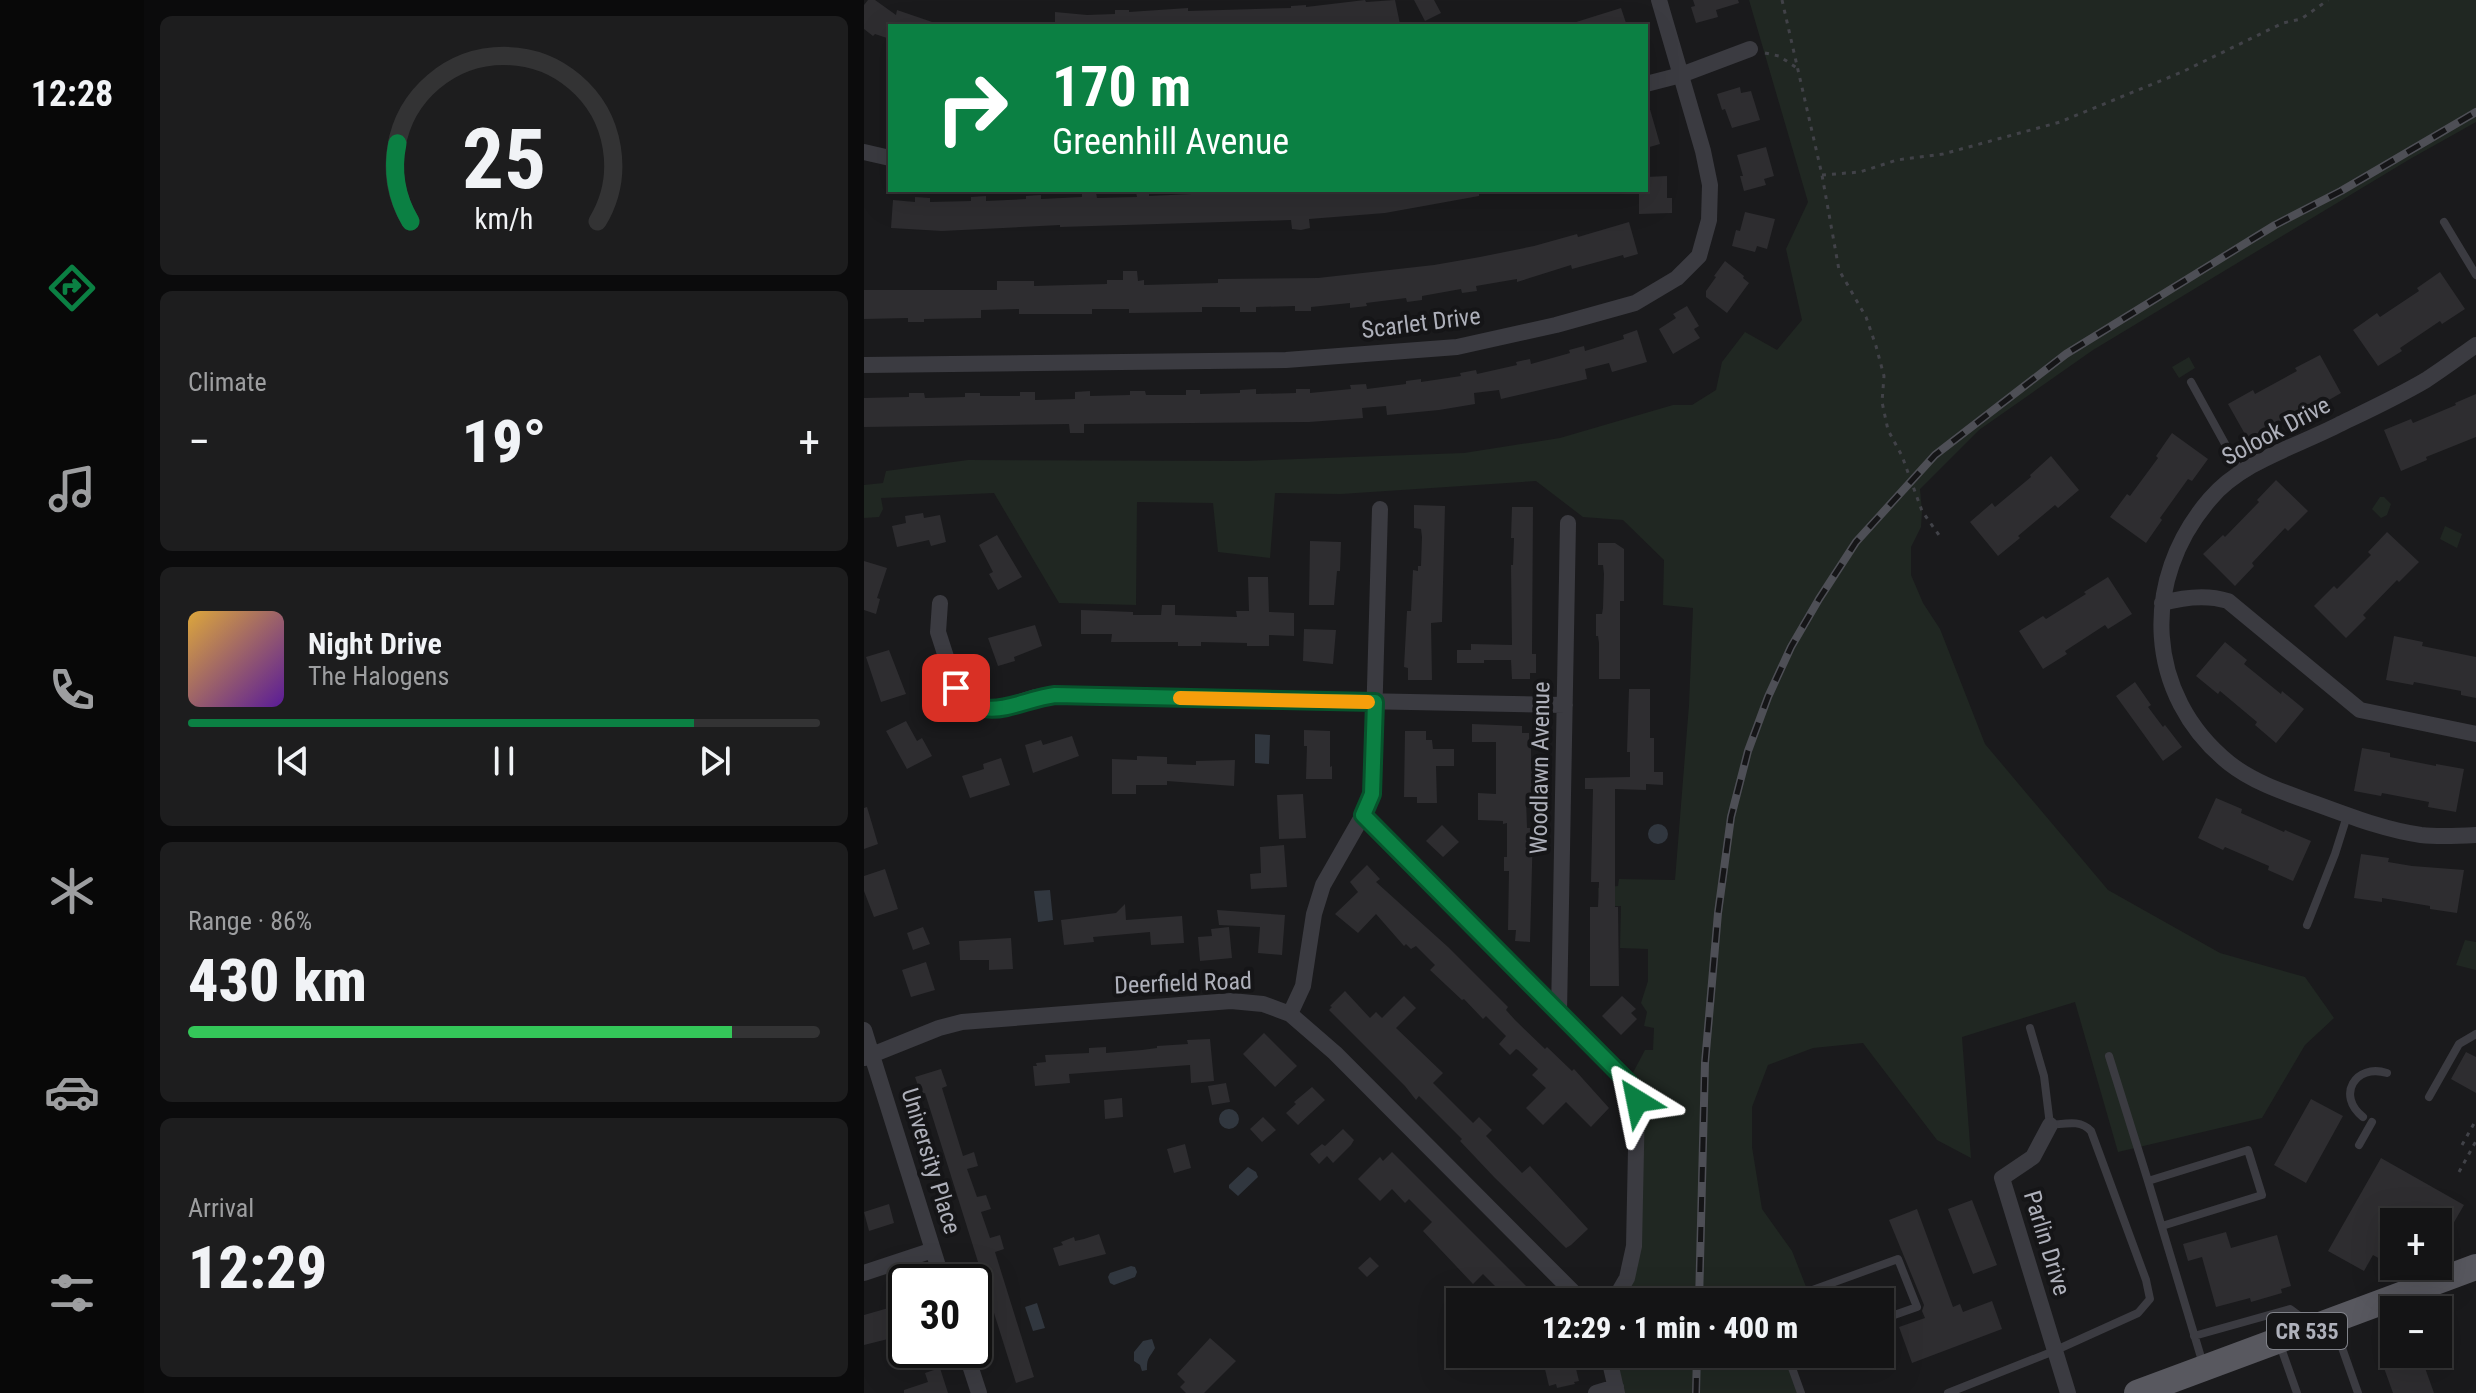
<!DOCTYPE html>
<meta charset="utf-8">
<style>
:root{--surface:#141415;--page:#1d1d1e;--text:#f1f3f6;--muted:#9d9ea0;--line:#333334;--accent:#0b8043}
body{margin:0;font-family:"Roboto Condensed",sans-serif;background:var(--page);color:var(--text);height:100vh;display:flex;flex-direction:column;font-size:30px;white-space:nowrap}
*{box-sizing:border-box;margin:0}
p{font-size:26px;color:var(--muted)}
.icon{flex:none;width:44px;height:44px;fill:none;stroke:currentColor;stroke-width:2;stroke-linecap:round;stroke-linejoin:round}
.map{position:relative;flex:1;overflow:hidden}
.details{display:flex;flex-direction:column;gap:16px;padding:16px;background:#0b0b0c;width:720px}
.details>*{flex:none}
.banner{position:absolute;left:24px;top:24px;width:760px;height:168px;border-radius:0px;box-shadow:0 8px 32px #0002,0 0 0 2px var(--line);background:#0b8043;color:#fff;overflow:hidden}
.controls{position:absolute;left:1516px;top:1208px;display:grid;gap:16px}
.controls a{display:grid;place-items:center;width:72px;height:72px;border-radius:0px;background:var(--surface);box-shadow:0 8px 32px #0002,0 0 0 2px var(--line);font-size:40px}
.speed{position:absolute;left:24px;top:1264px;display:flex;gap:16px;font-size:40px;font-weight:700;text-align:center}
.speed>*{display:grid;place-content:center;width:104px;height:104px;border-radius:50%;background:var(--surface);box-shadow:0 8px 32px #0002,0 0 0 2px var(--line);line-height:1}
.speed .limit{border:4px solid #111;border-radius:12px;background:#fff;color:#111}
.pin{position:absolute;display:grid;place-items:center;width:68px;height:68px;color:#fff;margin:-34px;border-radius:16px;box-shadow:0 4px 12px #0006}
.me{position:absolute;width:88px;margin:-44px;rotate:325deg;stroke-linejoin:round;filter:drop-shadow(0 0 6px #0008)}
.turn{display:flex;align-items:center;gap:28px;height:168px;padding:0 32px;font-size:36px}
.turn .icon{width:104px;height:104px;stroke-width:2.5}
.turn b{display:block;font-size:56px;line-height:68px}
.big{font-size:60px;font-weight:800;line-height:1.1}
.details .tile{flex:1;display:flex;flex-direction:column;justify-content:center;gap:12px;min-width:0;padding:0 28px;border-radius:12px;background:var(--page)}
.details .dial{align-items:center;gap:0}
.dial svg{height:208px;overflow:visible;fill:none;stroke:var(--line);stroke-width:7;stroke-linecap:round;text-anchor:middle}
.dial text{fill:var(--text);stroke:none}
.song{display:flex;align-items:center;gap:24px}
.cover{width:96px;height:96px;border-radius:12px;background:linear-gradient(135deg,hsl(40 70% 55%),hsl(270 70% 35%))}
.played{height:8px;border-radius:4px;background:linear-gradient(90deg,var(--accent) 80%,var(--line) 80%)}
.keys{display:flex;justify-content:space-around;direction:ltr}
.heat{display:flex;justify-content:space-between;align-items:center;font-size:44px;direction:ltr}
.charge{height:12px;border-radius:6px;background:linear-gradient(90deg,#34c759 86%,var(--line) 0)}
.trip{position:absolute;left:582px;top:1288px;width:448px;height:80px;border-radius:0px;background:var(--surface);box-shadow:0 8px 32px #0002,0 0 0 2px var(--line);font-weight:800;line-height:80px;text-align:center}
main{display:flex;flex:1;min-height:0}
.dock{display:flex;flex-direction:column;width:144px;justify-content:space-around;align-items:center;background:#080808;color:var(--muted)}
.dock .icon{width:56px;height:56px}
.dock .active{color:var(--accent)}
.dock b{font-size:36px;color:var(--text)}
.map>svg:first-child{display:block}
.green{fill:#202722}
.water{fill:#31373f}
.building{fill:#2e2d30}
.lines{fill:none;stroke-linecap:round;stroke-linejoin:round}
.path{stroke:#414248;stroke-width:3;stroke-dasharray:4 6;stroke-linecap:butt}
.lane{stroke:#3b3b41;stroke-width:8}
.street{stroke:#3b3b41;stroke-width:16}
.primary{stroke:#58585f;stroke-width:26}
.rail-casing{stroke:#4e4f56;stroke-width:8}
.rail{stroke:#151517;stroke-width:5;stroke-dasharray:15;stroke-linecap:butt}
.route-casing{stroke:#07532c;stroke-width:20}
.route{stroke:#0b8043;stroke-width:14}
.slow{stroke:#f59e0b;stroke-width:14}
.labels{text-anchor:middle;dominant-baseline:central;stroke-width:8;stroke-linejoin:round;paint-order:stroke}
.shield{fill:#151517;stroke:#808289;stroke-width:2}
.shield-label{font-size:22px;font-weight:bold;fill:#aeb0ba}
.street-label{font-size:24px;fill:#aeb0ba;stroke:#151517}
</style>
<main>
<nav class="dock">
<b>12:28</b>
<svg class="icon active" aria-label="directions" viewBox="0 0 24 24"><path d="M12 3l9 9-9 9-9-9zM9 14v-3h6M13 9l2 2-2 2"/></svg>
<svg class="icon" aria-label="music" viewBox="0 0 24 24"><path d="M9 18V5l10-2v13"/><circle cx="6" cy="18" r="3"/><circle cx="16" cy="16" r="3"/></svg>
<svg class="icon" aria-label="phone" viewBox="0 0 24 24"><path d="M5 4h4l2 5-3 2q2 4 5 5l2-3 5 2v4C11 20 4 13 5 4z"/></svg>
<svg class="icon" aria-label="climate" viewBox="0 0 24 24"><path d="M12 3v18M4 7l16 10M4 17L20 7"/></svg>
<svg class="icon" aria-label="car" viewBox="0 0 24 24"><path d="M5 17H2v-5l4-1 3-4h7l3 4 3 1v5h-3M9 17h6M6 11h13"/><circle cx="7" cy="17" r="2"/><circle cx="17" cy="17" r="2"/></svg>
<svg class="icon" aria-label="filters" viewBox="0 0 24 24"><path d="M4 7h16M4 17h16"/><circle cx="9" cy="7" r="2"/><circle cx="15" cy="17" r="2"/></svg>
</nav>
<section class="details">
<div class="tile dial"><svg viewBox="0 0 100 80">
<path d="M14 69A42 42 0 1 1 86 69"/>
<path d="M14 69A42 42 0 0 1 9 39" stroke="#0b8043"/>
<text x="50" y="56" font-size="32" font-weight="700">25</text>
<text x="50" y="72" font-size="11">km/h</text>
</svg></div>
<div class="tile"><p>Climate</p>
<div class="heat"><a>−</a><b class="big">19°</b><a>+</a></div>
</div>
<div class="tile">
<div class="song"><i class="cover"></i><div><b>Night Drive</b><p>The Halogens</p></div></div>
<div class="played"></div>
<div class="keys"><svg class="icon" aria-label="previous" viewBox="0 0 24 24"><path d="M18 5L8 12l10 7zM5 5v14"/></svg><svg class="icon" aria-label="pause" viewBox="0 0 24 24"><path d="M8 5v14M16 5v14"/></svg><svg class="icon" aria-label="next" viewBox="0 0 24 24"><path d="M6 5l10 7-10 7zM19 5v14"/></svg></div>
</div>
<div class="tile"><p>Range · 86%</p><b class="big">430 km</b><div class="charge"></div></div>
<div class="tile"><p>Arrival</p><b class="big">12:29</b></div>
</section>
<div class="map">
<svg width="1612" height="1393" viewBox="0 0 1612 1393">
<rect width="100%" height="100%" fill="#1a1a1c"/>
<path class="green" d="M885,0H1612V122L1546,159L1229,350L1115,430L1056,489L1058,511L1057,527L1047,547V575L1059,603L1076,629L1121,744L1244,890L1356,953L1441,977L1470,1018L1441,1045L1398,1118L1254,1152L1211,1002L1098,1037L1107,1158L1073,1140L999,1043L949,1048L904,1065L888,1107V1147L898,1209L928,1251L948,1302H749L763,1278L773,1101L764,1082L781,1050H789L790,1028L780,1026L783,1012L777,1003L784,981V949L756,948L757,906H736L734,888L754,886L755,879L811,880L825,705L829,608L799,605L800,560L759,520L719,517L672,481L477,494L411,493L406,558L354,552L349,503L273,502L272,605L195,603L130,493L17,498L19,509L15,517L0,518V485L19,483L22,471L104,460L381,461L600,453L696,438L809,405H828L852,390L858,362L881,332L913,350L938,320L922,249L944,202Z
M1325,357L1331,368L1315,378L1308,367Z
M1516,497H1520L1527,504L1523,515L1517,518L1508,509Z
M1581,526L1598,534L1593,548L1576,539Z
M1601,940L1612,942V970L1592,965Z
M744,1354H922L936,1393H753Z"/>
<path class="water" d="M391,734L406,735L405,764L391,763Z
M784 834a10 10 0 1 1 20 0a10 10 0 1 1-20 0Z
M186,890L189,920L174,922L170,891Z
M355 1119a10 10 0 1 1 20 0a10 10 0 1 1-20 0Z
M384,1167L392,1172L394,1177L374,1196L365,1188V1185Z
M267,1266L271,1267L273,1272L271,1277L250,1285L246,1283L244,1277L246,1273Z
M173,1303L181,1328L169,1331L161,1307Z
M288,1339L291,1348C285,1359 283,1357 283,1370L278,1371L276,1365L270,1361V1352L279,1341Z"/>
<path class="building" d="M4,0H11L32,15L33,10L74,24V26H26V39L11,34L9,36L0,29V5Z
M501,0L502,2L531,0L536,24L526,26H191V12L223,15L251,14V10H265V12L324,8V11L427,8V6L442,5V7Z
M550,0H570L577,13L561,21Z
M829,0H874L875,3L852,10L854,17L832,23L827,7L831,6Z
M757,8L763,26H709V23Z
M876,87L877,93L887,91L896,120L868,128L861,109L858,110L853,94Z
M785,106L796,144L782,148V107Z
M902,147L910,176L900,179L902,185L880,191L876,176H879L873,155Z
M803,176V198H808V213L775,214V190H782V177Z
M341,190H343V194L384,193L383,190H398V193L438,190H615V196L521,213L445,219L446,228L437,230L428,229L427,220L196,227V225L78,231L27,228L29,200L51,202V197L66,198V202L107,201V197L122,196V201L162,199V196L177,195V199L218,197V193H232L233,198L273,197L272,192L285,191V196L328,194V191Z
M881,212L911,219L903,249L893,246L891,252L868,246L872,230L876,231Z
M765,222L774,254L760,258L759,255L708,269L707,265L653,282V279L612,286L613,291L598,293L597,289L558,296V300L543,302L542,298L502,303L503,306L486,308V303L447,307V311H431V306L392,307V312H376V307H338V312L265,313V309H228V314H155V309L117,310V318L60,319V322H44V318L0,319V290H133V281H170V286L243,284V280H259V271H273L274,281L280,280V285L354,283V279L454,278L570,265L616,257L670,246L713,234L714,237Z
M861,261L880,276L879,278L885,283L863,313L842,297V291L852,277L850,276Z
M1576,272L1601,309L1578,324L1576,321L1536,348L1538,351L1514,366L1489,330L1513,313L1516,317L1555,291L1553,288Z
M823,306L835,326L830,329L836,338L809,354L795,329L812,318L809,314Z
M773,330L783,362L748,372L745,363L721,369L723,379L637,399L635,390L610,393L611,404L575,410L523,415L522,406L498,408L499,418L445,422L220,424V433H206L205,424L0,427V398L45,397V393H60L61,398L101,397V393H116V396H156V392H171V400L211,399V392L226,391V396L266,395V391H281L282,395H322V390H336V394L376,393V390L392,389V394L432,393V389H446V393L487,389L486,385L502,384L503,389L542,384V381L557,379V382L597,376L596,373L612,370L613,374L653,365L652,362L666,359L667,364L706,353L705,350L720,346L721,351L760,339L759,335Z
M1456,355L1477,393L1453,407L1451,403L1408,426L1410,429L1386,443L1364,404L1389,390L1391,394L1433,371L1431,368Z
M1612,394V437L1562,457L1563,460L1537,471L1520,430L1547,419L1549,423L1592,405L1591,403Z
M1308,433L1344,459L1328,481L1324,479L1296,518L1298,520L1282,543L1246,517L1263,494L1266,496L1294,458L1292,456Z
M1187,456L1215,490L1194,508L1191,505L1154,536L1156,538L1134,556L1106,522L1128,503L1131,507L1167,477L1166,475Z
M1412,480L1444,511L1424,531L1421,528L1388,563L1390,566L1371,586L1339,554L1359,535L1361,537L1395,502L1393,500Z
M550,505L581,506L578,622L567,623L568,680H544V668L540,667L543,611H547L549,570L554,571V566H557L558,537L557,529L550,528Z
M648,507H669L668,654H672V673H666V679H648L647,660H620V663H593V650H607V644L648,645L647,565H649L650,538H647Z
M59,513L60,518L76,515L82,542L67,546L65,540L33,547L28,526L42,523L41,516Z
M1523,532L1555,562L1535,582L1533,580L1499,615L1502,618L1482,638L1450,606L1470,586L1473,589L1507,555L1504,552Z
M133,535L158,577L134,590L125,574L129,572L115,545Z
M446,541L477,542L476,571H473L470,605H445Z
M734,543H751L760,549V601H756V679H735V643L734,636H732V614H738L739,608L740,574L739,565H734Z
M0,561L23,568L13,598L16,599L12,614L0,610Z
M384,577H404L405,612L430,613V636L405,635V646H383V643L337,642V646H314V642H247L248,634H217V610L269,612V615H297L298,605H311V615L373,617L372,611H385Z
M1244,577L1268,614L1244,629L1241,625L1201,651L1203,654L1179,669L1155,631L1179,616L1182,619L1222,594L1220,592Z
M171,625L178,646L150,657L151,661L134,666L124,638Z
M440,629L472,630L469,664L439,661Z
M1530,636L1559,642L1558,646L1612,657V698L1597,695V691L1550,682L1549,685L1522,680Z
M1361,642L1383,660L1380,664L1417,694L1418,691L1440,709L1412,743L1391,725L1393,722L1356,691L1354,694L1332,676Z
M25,650L42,694L17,702L2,657Z
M1271,682L1287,705L1284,707L1299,727L1301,725L1318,747L1299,761L1252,696Z
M765,689H786V738H790V772H799V785L782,784V790L751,789V907H754L755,986H726V907H734L735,882H727L729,789H721V778L766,777V752H763Z
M42,721L53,741L58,738L68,756L43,769L22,731Z
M608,724L658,726V733H665V744H667V769L669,770V799H662L663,828H669L666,942L651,941L652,930H644L645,871H640V857H643V823L639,824V821L614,820V793L632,794V742H608Z
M440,730L466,731V767L468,766V779H442L443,746H440Z
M541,731H562V740H568L569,749H590V766H572L573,803H553V797H540Z
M208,736L215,756L169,773L161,745L177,740L179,745Z
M1498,748L1526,753V757L1572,766V764L1600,769L1592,812L1564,807L1565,802L1518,793L1517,796L1490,791Z
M273,756L303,757V764L332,765V761L371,760L370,786L303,781V785H272V794H248V759L273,760Z
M137,758L146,785L106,798L98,776L120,769L119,764Z
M439,794L442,838L415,839L413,795Z
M1352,798L1378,809L1377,813L1420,832L1421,830L1447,841L1429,881L1404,870L1405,866L1361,847L1359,850L1334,838Z
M3,807L14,844L0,849V808Z
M578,825L595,842L579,857L562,841Z
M420,845L423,887L387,889L386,874L397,873L396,847Z
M1497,854L1525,858L1524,862L1548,866L1600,870L1593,913L1566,909V906L1518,898V902L1490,898Z
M503,865L516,879L512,882L584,947L644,1007L642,1010L651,1020L681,1049L683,1047L708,1071L710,1069L745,1108L727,1127L702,1102L679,1125L662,1108L682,1088L668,1075L674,1069L654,1050L652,1049L646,1055L635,1044L642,1036L622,1016L619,1019L600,999L598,1000L566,970L571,965L552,946L547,949L542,944L540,946L512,914L494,933L471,914L494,892L486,882Z
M21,869L34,909L10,917L0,891V876Z
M261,904L262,920L318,916L320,943L287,945L286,932L229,937L230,942L200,945L197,920L252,913Z
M353,910L421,915L418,955L394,953L396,927L355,925Z
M59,927L66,944L49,950L43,933Z
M365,927L368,958L336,961L334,937L348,936L347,929Z
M147,938L149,969L125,970V960H96L95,941Z
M62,962L71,990L47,997L38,970Z
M481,991L506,1018L512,1012L518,1018L540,996L552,1008L532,1028L579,1073L569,1083L609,1123L615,1117L628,1130L622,1136L658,1173L666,1166L724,1229L707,1245L702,1248L630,1177L596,1141L598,1139L555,1096L552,1100L541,1086L465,1010L468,1007L466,1006Z
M758,996L772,1009L767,1013L773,1019L757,1035L738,1016Z
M400,1033L433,1066L411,1087L379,1054Z
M346,1039L350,1081L327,1083L326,1065L205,1074L206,1083L171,1086L169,1066H173L172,1063L182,1062L181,1055L225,1053V1048L242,1047V1053L278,1050L293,1048V1046L324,1044L323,1040Z
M1602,1052L1612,1057V1093L1587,1079Z
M77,1069L83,1086L78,1088L99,1156L110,1152L114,1166L103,1169L113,1197L122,1195L127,1209L117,1212L126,1238L136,1235L140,1249L131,1252L170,1377L152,1383L61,1093L57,1094L51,1077Z
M362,1083L366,1102L348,1105L344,1086Z
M448,1087L461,1100L434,1125L422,1113L432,1104L430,1102Z
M258,1098L259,1117L241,1119L240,1100Z
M1447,1099L1479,1116L1442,1183L1410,1165Z
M399,1117L412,1130L398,1142L386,1129Z
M479,1129L490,1140L487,1145L469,1163L463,1156L455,1164L446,1154L458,1144L461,1146Z
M321,1144L327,1168L310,1173L303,1149Z
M528,1152L664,1288L650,1302H647L619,1274L609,1284L559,1231L568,1222L545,1199L541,1203L528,1189L516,1201L494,1179L516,1157L519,1161Z
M1517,1158L1600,1205L1574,1250V1222H1530V1240L1518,1260L1509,1255L1500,1271L1464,1251Z
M1108,1200L1133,1265L1109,1274L1084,1209Z
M25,1204L30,1223L5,1231L0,1212Z
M1053,1209L1089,1307L1096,1304L1099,1312L1128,1301L1138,1329L1048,1363L1035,1327L1061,1318L1058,1311L1060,1305L1025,1220Z
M1362,1232L1367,1248L1413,1235L1427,1286L1417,1289L1418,1293L1387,1302L1386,1298L1352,1307L1338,1257L1324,1261L1319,1244Z
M235,1234L242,1254L195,1266L189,1248L199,1245L197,1242L210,1237L211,1241L220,1239Z
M506,1257L515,1266L503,1277L494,1268Z
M42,1303V1330L23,1336L24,1339L0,1345V1315Z
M346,1338L372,1361L340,1393H322L316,1387L321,1382L313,1374Z
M1530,1348V1354H1556L1570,1393H1529L1515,1354Z
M703,1360L706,1367L711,1365L715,1381L710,1382L711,1384L693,1388L692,1384L685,1386L680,1365Z
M76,1368L84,1393H40V1390L64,1382L61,1373Z"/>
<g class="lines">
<path class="path" d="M918,0L958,175L975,270L1002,317L1012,346L1020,376L1018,402L1024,430L1038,456L1058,511L1077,538
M901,53L915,56L933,68
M958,175L996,172L1033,160L1079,154L1196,122L1318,72L1419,23L1437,19L1464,0
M1598,1145L1612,1120
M1595,1172L1612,1141"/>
<path class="lane" d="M1580,222L1612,275
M1327,382L1376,471
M1443,925L1471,854L1483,816
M1245,1056L1284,1181
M1565,1097L1595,1044L1612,1034
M1499,1117C1472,1096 1491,1063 1523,1073
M1495,1145L1508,1122
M1298,1226L1398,1195L1384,1150L1284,1181L1339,1364
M936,1302L943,1292L1034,1259L1053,1307L1016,1320
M1470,1325L1494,1393
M1330,1336L1426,1309L1445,1323
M1416,1345L1433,1393
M923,1354L937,1393
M1084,1393L1190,1351L1274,1313L1286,1299L1282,1280L1227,1131C1216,1119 1201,1124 1186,1125L1180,1076L1166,1028"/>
<path class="street" d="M782,84L817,75L886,49
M0,152L26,158
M1612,345C1595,357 1579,369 1562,380C1535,396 1505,410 1476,424C1432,447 1378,461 1346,499C1276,580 1281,695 1365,763C1389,782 1419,792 1447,802C1483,815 1520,830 1557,835C1575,837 1594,836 1612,835
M0,365L422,360L593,347L692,325L771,303L813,278L835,256L845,220L846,185L839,151L795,0
M76,603L74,632L92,688L100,699L115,708L130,710L172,697L191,695L701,705
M1298,603C1320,597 1342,594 1364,601L1496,710L1612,734
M499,815L771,1091L773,1101L770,1246L763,1278L749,1302
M695,1013L704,523
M426,1014L439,986L450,914L459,885L499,815L508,794L516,509
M0,1030L79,1282
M0,1058L75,1028L98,1022L367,1001L399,1004L426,1014L471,1053L719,1302
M1186,1125L1169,1157L1138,1178L1204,1393
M0,1273L69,1250
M101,1350L115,1393
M744,1354L753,1393
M732,1393L752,1387"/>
<path class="primary" d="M1273,1393L1612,1267"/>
<g class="rail-casing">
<path id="rail" d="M835,1302L841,1063L854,913L867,817L884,751L904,697L927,647L955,599L992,542L1071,455L1202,354L1411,225L1477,191L1612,112
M832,1393L833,1354"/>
</g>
<use href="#rail" class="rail"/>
</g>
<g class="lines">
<g class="route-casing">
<path id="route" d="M92,688C119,727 153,700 191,695L511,702L508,794L499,815L764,1082L771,1091L773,1101"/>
</g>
<use href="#route" class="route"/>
<path class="slow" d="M316,698L504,702"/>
</g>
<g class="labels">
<rect class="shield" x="1403" y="1313" width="80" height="36" rx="6"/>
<g class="shield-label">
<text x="1443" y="1331">CR 535</text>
</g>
<g class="street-label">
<text transform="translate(557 323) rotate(-7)">Scarlet Drive</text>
<text transform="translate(1412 431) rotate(-28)">Solook Drive</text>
<text transform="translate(676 768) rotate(-89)">Woodlawn Avenue</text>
<text transform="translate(319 983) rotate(-2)">Deerfield Road</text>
<text transform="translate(67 1161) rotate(73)">University Place</text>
<text transform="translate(1183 1243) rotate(73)">Parlin Drive</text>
</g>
</g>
</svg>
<div class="controls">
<a>+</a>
<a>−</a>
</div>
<div class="speed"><div class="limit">30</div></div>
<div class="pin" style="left:92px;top:688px;background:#d93025"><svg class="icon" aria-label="arrive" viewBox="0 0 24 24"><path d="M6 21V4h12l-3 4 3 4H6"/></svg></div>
<svg class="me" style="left:773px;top:1101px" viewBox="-20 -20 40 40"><path d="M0-17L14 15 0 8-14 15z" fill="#0b8043" stroke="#fff" stroke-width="4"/></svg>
<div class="trip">12:29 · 1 min · 400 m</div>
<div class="banner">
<div class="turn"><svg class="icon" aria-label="right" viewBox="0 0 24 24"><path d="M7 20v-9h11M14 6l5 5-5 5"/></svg><div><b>170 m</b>Greenhill Avenue</div></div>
</div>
</div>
</main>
